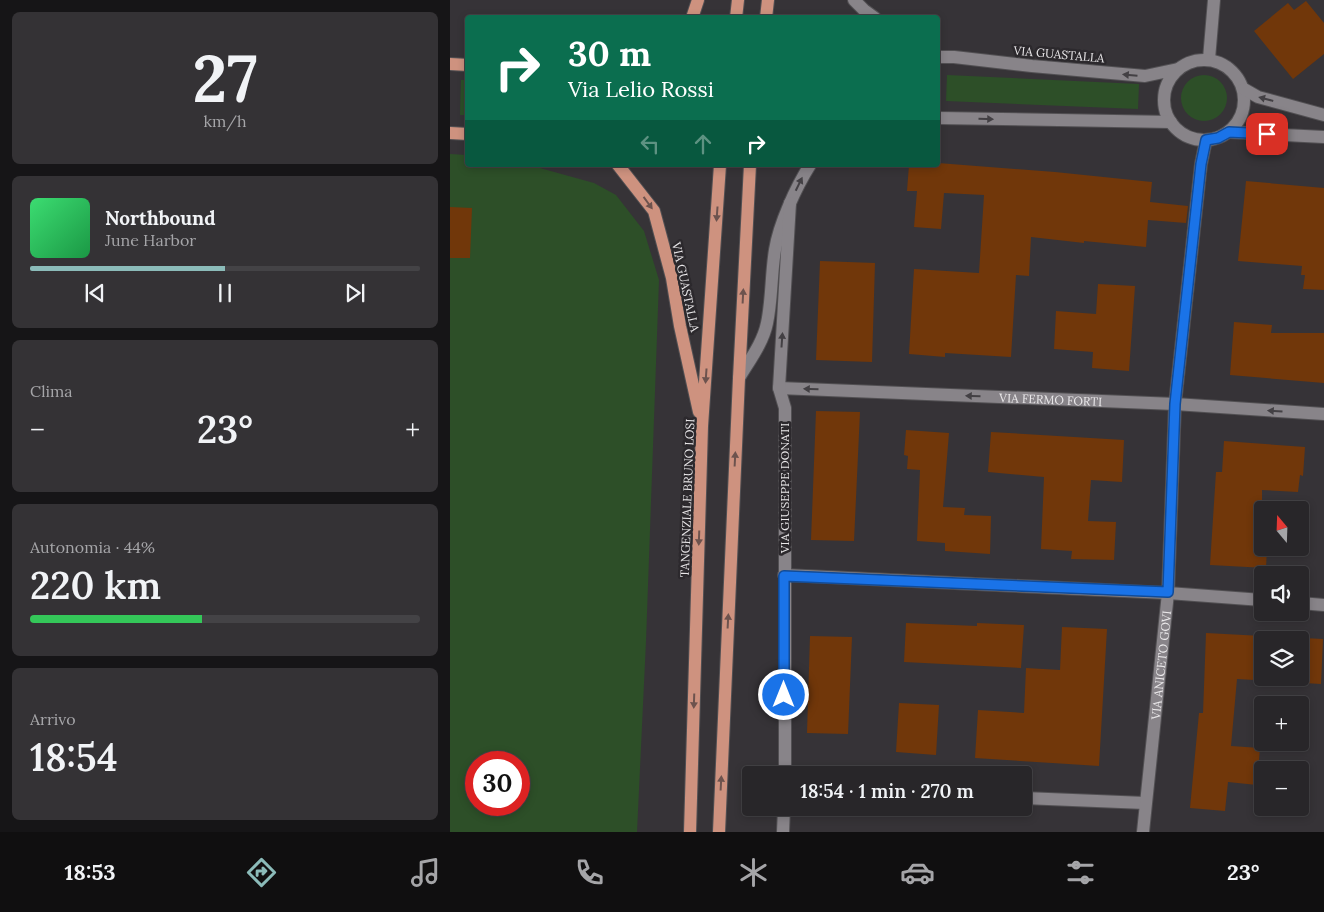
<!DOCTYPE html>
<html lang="it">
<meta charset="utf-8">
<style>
:root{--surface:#282629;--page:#343235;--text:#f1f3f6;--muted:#a5a5a8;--line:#444346;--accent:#8bbbb9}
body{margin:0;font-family:Lora,serif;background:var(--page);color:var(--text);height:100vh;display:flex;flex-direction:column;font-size:19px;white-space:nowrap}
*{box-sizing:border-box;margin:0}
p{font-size:16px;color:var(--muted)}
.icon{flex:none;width:28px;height:28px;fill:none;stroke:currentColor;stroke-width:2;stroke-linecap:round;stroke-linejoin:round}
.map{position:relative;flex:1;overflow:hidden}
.drawer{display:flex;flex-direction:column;gap:12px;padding:12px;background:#161517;width:450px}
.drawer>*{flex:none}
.guide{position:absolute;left:15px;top:15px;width:475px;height:152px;border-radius:5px;box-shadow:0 2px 8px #0003,0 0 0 1px var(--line);background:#0b6e4f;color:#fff;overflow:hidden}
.needle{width:32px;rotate:341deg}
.controls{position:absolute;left:804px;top:501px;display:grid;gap:10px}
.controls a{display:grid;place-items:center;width:55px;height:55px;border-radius:5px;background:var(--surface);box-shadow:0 2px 8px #0003,0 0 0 1px var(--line);font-size:25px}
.speed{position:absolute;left:15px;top:751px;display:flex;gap:10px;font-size:25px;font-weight:700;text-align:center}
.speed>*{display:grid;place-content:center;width:65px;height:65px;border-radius:50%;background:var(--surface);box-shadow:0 2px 8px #0003,0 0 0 1px var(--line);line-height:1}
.speed .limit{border:8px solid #d22;background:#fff;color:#111}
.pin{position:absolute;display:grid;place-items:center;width:42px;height:42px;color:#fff;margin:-21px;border-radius:10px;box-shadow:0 2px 8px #0006}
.me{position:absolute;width:55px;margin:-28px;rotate:0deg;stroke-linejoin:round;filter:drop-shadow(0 0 4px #0008)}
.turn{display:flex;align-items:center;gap:18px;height:105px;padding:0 20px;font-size:22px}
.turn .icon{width:65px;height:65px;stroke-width:2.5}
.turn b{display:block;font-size:35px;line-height:42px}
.lanes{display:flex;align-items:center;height:48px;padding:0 20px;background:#0003;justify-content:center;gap:25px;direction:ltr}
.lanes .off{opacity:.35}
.big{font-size:38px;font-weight:600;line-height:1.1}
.drawer .tile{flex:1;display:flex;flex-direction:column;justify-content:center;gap:8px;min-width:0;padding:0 18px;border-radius:8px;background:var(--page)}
.drawer .dial{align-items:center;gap:0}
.dial b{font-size:65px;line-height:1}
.song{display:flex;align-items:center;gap:15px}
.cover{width:60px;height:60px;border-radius:8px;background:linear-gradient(135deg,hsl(140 70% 55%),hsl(140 70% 35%))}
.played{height:5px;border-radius:2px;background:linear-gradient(90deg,var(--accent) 50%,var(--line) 50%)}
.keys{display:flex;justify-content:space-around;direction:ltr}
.heat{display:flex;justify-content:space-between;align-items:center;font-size:28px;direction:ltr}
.charge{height:8px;border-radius:4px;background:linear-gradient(90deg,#34c759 44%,var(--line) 0)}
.trip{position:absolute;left:292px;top:766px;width:290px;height:50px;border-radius:5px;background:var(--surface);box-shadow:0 2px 8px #0003,0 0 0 1px var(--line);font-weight:600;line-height:50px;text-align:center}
.tabs{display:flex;height:80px;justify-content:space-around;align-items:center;background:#100f10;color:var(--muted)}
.tabs .icon{width:35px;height:35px}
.tabs .active{color:var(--accent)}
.tabs b{font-size:22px;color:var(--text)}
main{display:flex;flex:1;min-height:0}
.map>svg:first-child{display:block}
.green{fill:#2d4f28;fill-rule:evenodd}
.building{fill:#71370a;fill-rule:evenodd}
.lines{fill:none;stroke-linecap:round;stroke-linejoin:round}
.minor-casing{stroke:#525053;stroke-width:14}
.major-casing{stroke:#525053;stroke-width:14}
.minor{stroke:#888489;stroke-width:12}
.major{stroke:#ce927f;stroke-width:12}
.oneway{fill:#434044}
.oneway2{fill:#6d534e}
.route-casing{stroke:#114b97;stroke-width:12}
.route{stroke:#1a73e8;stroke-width:9}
.labels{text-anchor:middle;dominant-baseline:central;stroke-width:5;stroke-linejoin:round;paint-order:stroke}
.street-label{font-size:12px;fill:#eae8ea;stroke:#2c292d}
</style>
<main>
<section class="drawer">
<div class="tile dial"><b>27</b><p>km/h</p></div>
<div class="tile">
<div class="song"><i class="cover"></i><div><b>Northbound</b><p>June Harbor</p></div></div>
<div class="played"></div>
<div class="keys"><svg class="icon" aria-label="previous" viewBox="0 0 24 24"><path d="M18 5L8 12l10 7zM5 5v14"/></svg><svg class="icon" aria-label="pause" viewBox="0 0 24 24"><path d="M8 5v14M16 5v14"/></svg><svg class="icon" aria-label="next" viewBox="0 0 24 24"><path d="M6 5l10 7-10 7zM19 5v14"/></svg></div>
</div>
<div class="tile"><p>Clima</p>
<div class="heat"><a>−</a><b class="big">23°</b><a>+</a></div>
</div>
<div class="tile"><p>Autonomia · 44%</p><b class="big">220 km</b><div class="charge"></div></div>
<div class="tile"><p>Arrivo</p><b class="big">18:54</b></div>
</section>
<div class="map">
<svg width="874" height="832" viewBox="0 0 874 832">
<rect width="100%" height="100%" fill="#363337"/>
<path class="green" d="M731 98a23 23 0 1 1 46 0a23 23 0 1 1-46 0Z
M497,75L689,84L688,109L496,101Z
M11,80H17V115H10Z
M0,154L17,155L18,165H79L144,183L166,195L194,231L209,280L196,641L187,832H0ZM26,762H69V805H26Z"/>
<path class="building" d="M856,1L874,23V54L843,79L804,31L838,3L844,10Z
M488,163L605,172L702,182L700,202L738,206L736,223L698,220L696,247L634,241V243L581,237L579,276L566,275L561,357L495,353V357L459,354L464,269L529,273L534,195L494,193L491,229L464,227L467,191H457L459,165H488Z
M796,181L874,188V290L853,289L855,275H851L852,266L788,261Z
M0,207L22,208L20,258H0Z
M370,261L425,263L422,362L366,360Z
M648,284L685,286L679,371L642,368L643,352L604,349L606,311L646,314Z
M784,322L822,325L821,333H874V383L780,375Z
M366,411L410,412L404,541L361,540Z
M456,430L499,433L493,507L515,508L514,515L541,516L540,554L495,551V543L467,541L470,470L457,469L458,456L454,455Z
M541,432L674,440L672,482L641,480L638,521L666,522L664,560L621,559L622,551L591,549L594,477L538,472Z
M774,441L855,447L853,476L850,475L848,492L812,490V548H817L816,568L760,565L766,472H772Z
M456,623L527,626V623L574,625L571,668L454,662Z
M612,627L657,629L649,766L525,758L528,710L574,713L576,668L610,670Z
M756,633L873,639L871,684L787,679L781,746L810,748L807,785L778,782L775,811L740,808L749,713H753ZM812,640H850V678H812Z
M360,636L402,637L398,734L357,733Z
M449,703L489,705L486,755L446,752Z"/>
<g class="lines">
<g class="minor-casing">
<g id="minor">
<path d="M404,0L414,10L425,18"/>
<path d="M488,57H504L582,66L695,76L728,69"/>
<path d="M759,59L764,0"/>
<circle cx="754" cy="100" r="40"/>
<path d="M794,89L808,97L874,115"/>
<path d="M488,118L721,122"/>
<path d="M779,132L874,137"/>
<path d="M289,378C299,361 313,343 317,323C322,300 321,274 325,250C329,224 346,187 360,165"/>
<path id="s1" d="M329,388L725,404L874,414"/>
<path d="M334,575L718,593L812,600"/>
<path d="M850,603L874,605"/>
<path d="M335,775V408L329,388L340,203"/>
<path d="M574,798L695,803"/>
<path d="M333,832L334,808"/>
<path id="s2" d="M693,832L718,593L725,404L751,164L756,140"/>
</g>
</g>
<g class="major-casing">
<path id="major" d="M242,18L248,0
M286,18L288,0
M316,18L318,0
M0,64L18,65
M0,133L18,134
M168,165L204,211L222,278L230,326L249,412
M240,832L252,426L270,165
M269,832L289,378L300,165"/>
</g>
<use href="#minor" class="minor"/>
<use href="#major" class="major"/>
</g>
<defs><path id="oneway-solid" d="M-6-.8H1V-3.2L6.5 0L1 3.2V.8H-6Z" transform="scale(1.25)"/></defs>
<g class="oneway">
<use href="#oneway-solid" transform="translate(680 75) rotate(-175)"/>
<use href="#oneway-solid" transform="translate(816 99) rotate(-165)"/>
<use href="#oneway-solid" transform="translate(536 119) rotate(1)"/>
<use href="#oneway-solid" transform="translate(349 184) rotate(-64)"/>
<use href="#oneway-solid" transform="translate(332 340) rotate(-86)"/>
<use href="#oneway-solid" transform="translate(361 389) rotate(-178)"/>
<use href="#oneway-solid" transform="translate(523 396) rotate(-178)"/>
<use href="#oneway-solid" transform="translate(825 411) rotate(-176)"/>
</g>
<g class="oneway2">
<use href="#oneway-solid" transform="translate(198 203) rotate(54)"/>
<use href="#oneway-solid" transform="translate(267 214) rotate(94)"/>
<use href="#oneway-solid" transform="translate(293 296) rotate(-87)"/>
<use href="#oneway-solid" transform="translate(256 376) rotate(94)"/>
<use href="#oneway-solid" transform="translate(285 459) rotate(-87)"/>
<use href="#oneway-solid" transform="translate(249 538) rotate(92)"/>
<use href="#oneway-solid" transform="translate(278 621) rotate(-87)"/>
<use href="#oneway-solid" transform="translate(244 701) rotate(92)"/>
<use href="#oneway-solid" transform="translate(271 783) rotate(-87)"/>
</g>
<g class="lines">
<g class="route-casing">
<path id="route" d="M334,695V576L718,592L725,404L751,164L756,140L768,138L779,132L817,134"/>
</g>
<use href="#route" class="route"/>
</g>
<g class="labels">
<g class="street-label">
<text transform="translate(609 54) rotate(5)">VIA GUASTALLA</text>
<text transform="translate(236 287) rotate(78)">VIA GUASTALLA</text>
<text stroke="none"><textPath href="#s1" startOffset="272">VIA FERMO FORTI</textPath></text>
<text transform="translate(334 488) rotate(-90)">VIA GIUSEPPE DONATI</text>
<text transform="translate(237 498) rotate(-88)">TANGENZIALE BRUNO LOSI</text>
<text stroke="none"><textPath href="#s2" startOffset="168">VIA ANICETO GOVI</textPath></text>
</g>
</g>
</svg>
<div class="controls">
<a><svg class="needle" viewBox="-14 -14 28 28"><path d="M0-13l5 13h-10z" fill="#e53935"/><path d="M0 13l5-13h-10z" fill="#a5a5a8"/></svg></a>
<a><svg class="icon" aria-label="sound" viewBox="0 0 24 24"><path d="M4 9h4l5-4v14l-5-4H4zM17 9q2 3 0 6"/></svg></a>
<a><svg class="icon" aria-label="layers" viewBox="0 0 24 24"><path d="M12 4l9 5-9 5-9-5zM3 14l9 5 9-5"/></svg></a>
<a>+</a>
<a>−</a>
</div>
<div class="speed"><div class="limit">30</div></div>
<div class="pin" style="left:817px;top:134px;background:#d93025"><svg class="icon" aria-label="arrive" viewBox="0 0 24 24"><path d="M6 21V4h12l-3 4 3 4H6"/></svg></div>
<svg class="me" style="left:334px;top:695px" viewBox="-20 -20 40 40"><circle r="17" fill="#1a73e8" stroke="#fff" stroke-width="3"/><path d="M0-11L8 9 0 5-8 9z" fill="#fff"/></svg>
<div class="trip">18:54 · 1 min · 270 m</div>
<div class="guide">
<div class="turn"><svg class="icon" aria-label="right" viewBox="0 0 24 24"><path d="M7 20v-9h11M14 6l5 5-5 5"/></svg><div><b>30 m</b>Via Lelio Rossi</div></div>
<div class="lanes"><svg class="icon off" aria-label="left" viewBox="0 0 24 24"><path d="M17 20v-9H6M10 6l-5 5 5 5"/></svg><svg class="icon off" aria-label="ahead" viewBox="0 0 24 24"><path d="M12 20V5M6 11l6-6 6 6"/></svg><svg class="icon" aria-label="right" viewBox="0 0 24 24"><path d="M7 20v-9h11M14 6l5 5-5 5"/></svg></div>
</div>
</div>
</main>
<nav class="tabs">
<b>18:53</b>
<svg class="icon active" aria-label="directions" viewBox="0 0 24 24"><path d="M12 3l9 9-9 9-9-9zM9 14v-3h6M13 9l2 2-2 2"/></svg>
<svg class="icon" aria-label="music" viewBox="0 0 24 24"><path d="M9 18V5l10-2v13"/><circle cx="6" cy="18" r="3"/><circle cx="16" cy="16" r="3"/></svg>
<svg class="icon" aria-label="phone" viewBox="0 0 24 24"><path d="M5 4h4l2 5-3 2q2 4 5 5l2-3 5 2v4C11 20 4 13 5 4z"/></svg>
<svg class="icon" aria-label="climate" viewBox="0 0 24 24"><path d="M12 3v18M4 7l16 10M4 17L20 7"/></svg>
<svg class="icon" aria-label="car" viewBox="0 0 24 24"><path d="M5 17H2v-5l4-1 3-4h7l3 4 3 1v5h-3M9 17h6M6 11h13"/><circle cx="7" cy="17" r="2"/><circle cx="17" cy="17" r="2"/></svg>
<svg class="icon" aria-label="filters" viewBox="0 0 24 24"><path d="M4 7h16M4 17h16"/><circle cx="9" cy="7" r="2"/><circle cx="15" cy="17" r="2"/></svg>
<b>23°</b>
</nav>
